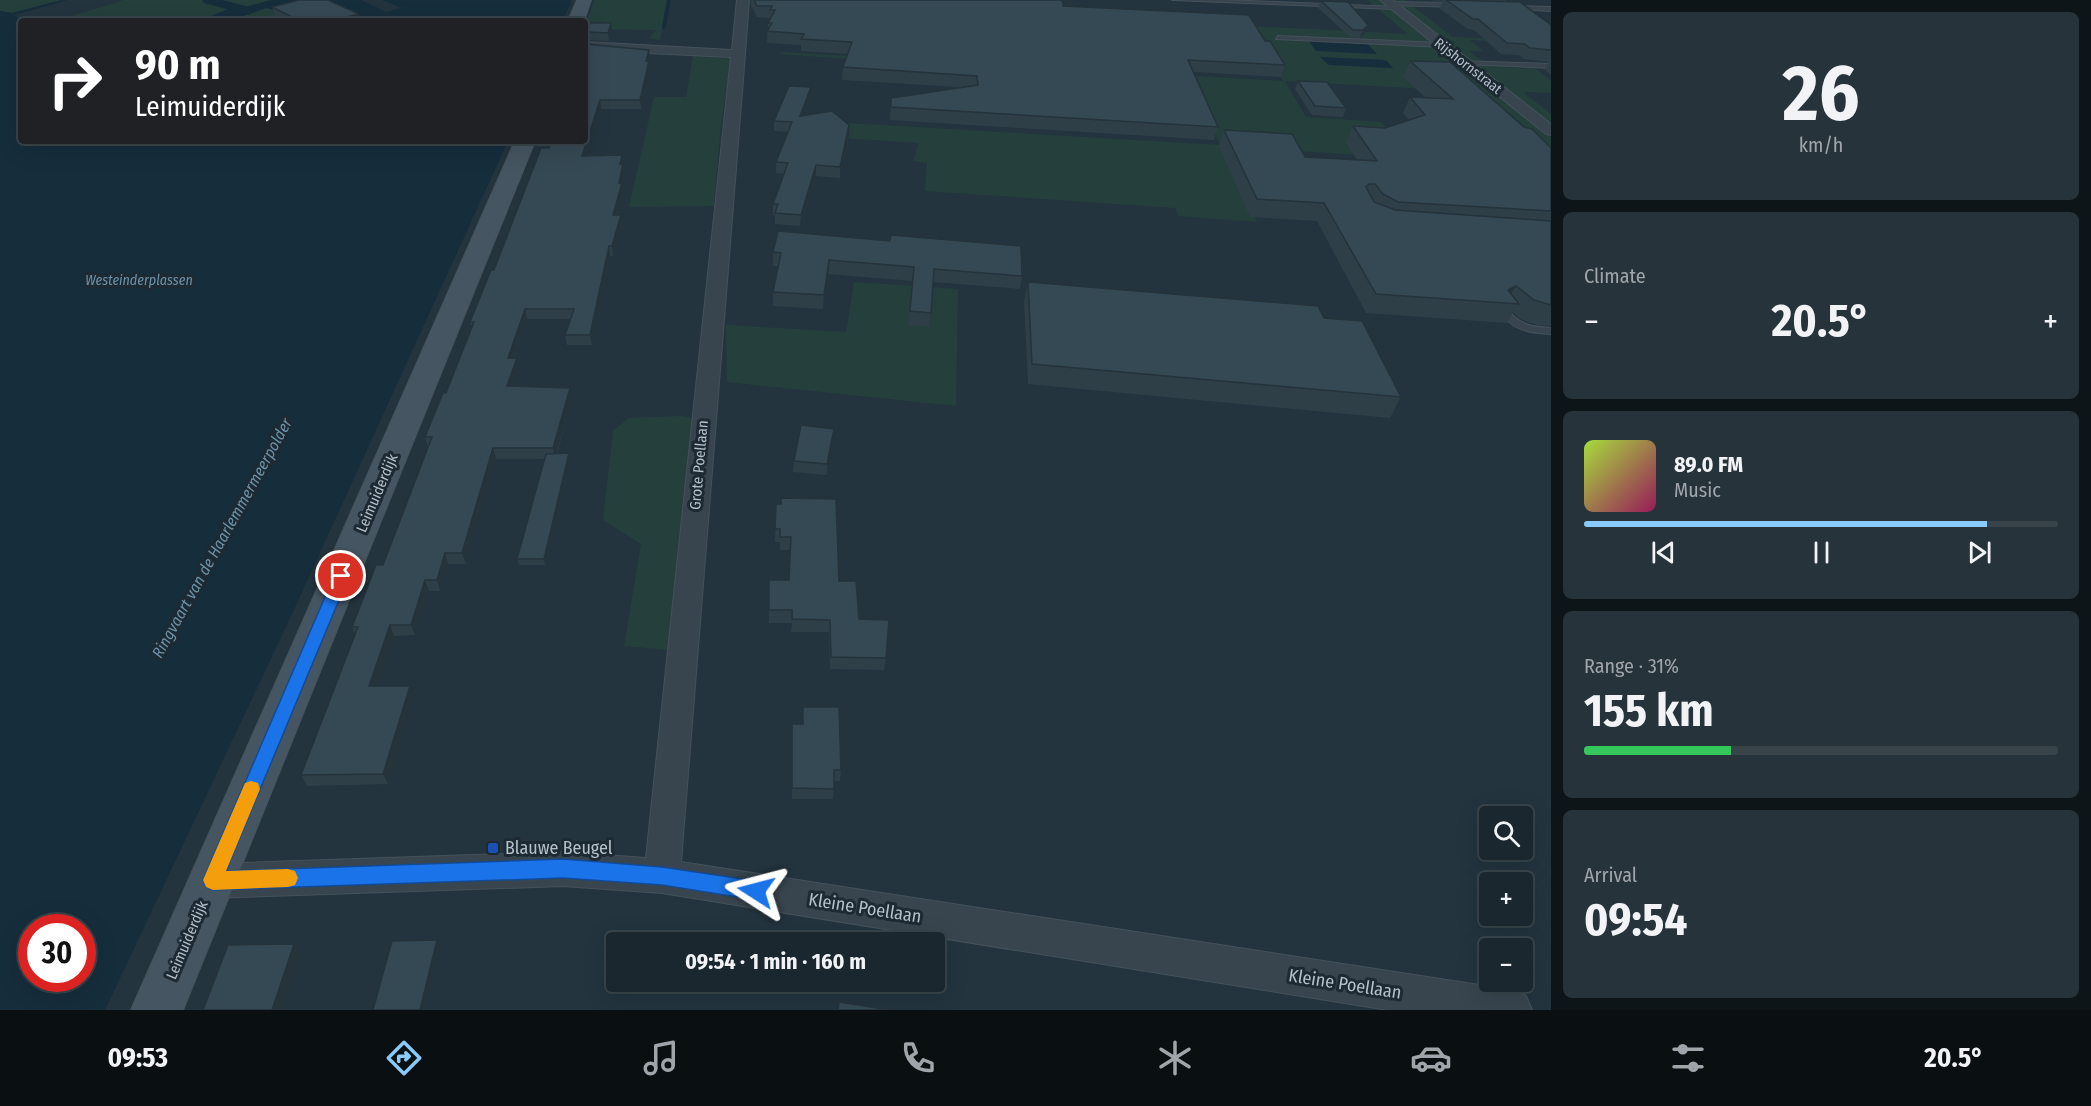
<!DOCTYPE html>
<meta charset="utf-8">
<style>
:root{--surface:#1a272e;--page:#27333a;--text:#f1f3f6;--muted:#9fa5aa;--line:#38444a;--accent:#88cafa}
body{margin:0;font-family:"Fira Sans Condensed",sans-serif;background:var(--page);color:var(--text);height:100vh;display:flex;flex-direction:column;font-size:22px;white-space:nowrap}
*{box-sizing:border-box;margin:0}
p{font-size:20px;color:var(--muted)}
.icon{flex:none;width:33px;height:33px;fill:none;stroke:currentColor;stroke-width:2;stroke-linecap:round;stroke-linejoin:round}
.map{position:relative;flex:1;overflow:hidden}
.sheet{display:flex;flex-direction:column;gap:12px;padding:12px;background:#0e1519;width:540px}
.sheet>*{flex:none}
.top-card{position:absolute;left:18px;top:18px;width:570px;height:126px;border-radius:6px;box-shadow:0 6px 24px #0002,0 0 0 2px var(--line);background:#202124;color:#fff;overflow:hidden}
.buttons{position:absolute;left:1479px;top:806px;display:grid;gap:12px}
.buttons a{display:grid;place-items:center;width:54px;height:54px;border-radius:6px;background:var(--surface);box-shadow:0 6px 24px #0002,0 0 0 2px var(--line);font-size:30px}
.speed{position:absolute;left:18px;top:914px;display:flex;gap:12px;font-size:30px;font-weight:700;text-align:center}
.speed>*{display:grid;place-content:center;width:78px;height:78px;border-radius:50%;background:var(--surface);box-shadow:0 6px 24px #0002,0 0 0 2px var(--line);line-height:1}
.speed .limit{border:9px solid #d22;background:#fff;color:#111}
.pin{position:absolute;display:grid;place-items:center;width:51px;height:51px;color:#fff;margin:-26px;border:3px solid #fff;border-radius:50%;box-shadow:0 2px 6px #0007}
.me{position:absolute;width:66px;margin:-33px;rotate:279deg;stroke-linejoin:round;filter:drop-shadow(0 0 4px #0008)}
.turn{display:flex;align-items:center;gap:21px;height:126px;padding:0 18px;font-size:27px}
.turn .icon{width:78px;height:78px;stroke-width:2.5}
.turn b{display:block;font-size:42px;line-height:51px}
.big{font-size:45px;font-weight:700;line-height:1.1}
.sheet .tile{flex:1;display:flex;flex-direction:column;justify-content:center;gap:9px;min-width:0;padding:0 21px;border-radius:9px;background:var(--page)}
.sheet .dial{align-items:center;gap:0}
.dial b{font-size:78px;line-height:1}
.song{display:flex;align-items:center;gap:18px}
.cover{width:72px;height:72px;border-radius:9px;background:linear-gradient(135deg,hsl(80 70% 55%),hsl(330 70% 35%))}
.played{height:6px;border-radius:3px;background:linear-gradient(90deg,var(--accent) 85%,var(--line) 85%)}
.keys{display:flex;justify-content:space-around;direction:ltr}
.heat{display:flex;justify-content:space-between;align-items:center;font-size:33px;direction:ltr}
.charge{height:9px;border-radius:4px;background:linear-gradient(90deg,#34c759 31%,var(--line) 0)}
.trip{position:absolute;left:606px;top:932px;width:339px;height:60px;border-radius:6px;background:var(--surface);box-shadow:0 6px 24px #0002,0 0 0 2px var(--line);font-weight:700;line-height:60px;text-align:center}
.menu{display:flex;height:96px;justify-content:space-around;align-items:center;background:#0a1012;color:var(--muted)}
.menu .icon{width:42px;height:42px}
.menu .on{color:var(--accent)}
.menu b{font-size:27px;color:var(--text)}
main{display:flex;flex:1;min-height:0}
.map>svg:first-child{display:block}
.green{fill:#253f3d;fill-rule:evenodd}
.water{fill:#162d3c;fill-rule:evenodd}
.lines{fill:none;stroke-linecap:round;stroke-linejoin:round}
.stream{stroke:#162d3c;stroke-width:4}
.canal{fill:#162d3c;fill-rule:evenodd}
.lane-casing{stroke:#44515a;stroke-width:2}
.street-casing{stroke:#44515a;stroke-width:2}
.secondary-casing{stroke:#44515a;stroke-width:2}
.lane{fill:#38454e;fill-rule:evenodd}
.street{fill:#38454e;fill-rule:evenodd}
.secondary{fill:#455561;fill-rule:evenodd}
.wall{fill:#2e3f48}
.shaded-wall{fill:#25333b}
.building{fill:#354954;stroke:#25333b;stroke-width:1.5}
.route{fill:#1a73e8;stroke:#114b97;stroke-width:1.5}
.slow{fill:#f59e0b}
.transit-dot{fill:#1a4fb4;stroke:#1d2a33;stroke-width:2}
.labels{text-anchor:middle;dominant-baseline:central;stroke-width:6;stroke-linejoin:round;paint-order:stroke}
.far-street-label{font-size:14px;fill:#b4c0c9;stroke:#1d2a33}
.far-water-label{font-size:14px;font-style:italic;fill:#6c92a9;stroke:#1d2a33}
.street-label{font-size:15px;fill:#b4c0c9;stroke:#1d2a33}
.water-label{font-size:16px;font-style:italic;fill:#6c92a9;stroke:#1d2a33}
.near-poi-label{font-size:18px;fill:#b4c0c9;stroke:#1d2a33;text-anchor:start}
.near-street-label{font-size:18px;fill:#b4c0c9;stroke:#1d2a33}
</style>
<main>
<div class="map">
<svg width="1551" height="1010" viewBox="0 0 1551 1010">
<rect width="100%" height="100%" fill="#23343e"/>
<path class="green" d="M0,0H62L12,13L0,11Z
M124,0H272L231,10L199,21H80L69,17Z
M594,0H667L660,40L649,38L656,30L585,29Z
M1367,0H1381L1551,137V150L1479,92L1285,81L1306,117L1382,122L1409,158L1221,146L1257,222L1179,216L1175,208L925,191L927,163L913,161L919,143L824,137L830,122L1220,145L1195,85L780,54L781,52L1283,81L1251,26L1408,34ZM1321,57L1383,60L1393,68L1329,65Z
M1393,0H1405L1453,37L1503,39V42L1470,40L1483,51H1469L1488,66L1536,69L1551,81V93L1523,92L1551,114V126Z
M266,8L317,21L236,19Z
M693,55L730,57L732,59L721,124L714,206L629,207L654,97H686Z
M854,282L958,289L956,406L727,382L726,325L846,332Z
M681,416L694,419L668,650L624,646L641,544L603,520L613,431L629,418Z"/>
<path class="water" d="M62,0H68L14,15L18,18L34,21H21V141H508L292,614L105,1010H0V11L12,13ZM32,927H82V978H32Z
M271,0H296L285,3L314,17L266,8L237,18L243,21H199L235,6L243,8Z
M315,0H361L386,12L402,8L382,0H572L562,21H358Z
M1309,41L1368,44L1377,54L1316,51Z
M1320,57L1383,60L1387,61L1393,68L1329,65Z"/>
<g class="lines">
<path class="stream" d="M664,27L669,0"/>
<path class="canal" d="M202,0H222L253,8L254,11L248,15L204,3Z"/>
<g class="lane-casing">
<path id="lane" d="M1172,0H1225L1397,7L1394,9Z
M1387,2L1457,3L1460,5L1457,7L1389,5Z
M1511,6L1551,7V11L1513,9Z
M1278,36L1443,43L1446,45L1443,47L1276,39Z
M1462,61L1551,64V68L1464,64Z
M1504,307L1507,308C1518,325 1532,327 1551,328V334C1529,333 1511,330 1499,310Z"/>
</g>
<g class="street-casing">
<path id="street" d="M737,0H749L745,54L681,862L1512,990L1526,996L1532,1010H1388L662,893L563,886L213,898L200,893L195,881L200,869L213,864L563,852L646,858L731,57L585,50V42L732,50Z
M1380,0H1393L1551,124V135L1546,134Z"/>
</g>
<g class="secondary-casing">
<path id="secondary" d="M577,0H591L584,21H568Z
M515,141H535L183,1010H131Z"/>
</g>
<use href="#lane" class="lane"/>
<use href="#street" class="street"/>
<use href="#secondary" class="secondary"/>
</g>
<path class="wall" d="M751,0H1062L1063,6L1265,41L1285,65L1281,77L1194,72L1218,127L1214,140L890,120L891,98L959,87L842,80L843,67L848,54L801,51V45L767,43L768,23L770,18L757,17L751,6Z
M1429,0H1506L1505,1L1551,25V75L1545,70L1549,62L1524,59L1519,55L1501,54L1474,30L1468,29L1440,9L1443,1Z
M1321,1L1368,25L1365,33L1360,38L1350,37L1318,8Z
M272,7L361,21H284L275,16Z
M612,31L609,41L588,40L587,32Z
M585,44L650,58L649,61L650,69L641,109H601L586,156L622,155L624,173L622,183L623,192L617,215H621L622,225L613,256H610L592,345H567L565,335L571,319H527L514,358H517L519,368L513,387L572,399L557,454L569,453L570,459L545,565H519L517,559L544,459H496L466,564H448L440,591H429L415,635L394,636L378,686L415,696L388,784L307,786L301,775L355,634L352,627L383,565L410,494L428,447L425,437L446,393L472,328L470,322L549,148L585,141Z
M1410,61L1524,127L1551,148V326L1538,325L1522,320L1513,312L1507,323L1366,313L1317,221L1250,217L1219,146L1224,130L1305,157L1357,160L1346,143L1353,126L1385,128L1409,120L1403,113L1410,97L1426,98L1403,77Z
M1298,81L1346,108L1343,117L1312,115L1295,89Z
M811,97L804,115L849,125V135L840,178L816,176L800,226L775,224V215H773V204L784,174L776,173V162L788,132L774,131V121Z
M773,252L1022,276L1020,289L933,282L929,327L908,325L913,281L828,274L823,309L773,306V292L778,266H773Z
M1028,282L1324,318L1401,397L1390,418L1028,384L1024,301Z
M833,440L827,475L793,472L794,461Z
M776,504L839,581L859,619L886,658L884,670L830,669L829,632H791L792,623H769V580H789L790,550H780V542H775Z
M792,724L841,770L840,781H834L833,799H792Z"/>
<path class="shaded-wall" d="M359,14L361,21H330Z
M611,23L612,31L609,41L608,33Z
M1368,25L1365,33L1360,38L1363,30Z
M649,50L650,58L647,69L646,61Z
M649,61L650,69L641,109L640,100Z
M811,87V97L800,126V116Z
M600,100L601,109L584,165L582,156Z
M849,125V135L840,178V167Z
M622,155L624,173L621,187L622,183L623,192L614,225L613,215L619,183L620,164Z
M816,165V176L800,226L801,215Z
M621,215L622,225L613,256L612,246Z
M609,246L610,256L592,345L590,335Z
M829,260L828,274L823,309L824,295Z
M1516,286L1506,303L1508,290Z
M525,309L527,319L510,368L508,358Z
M517,358L519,368L510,397L507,386Z
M570,388L572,399L555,458L553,448Z
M834,429L833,440L827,475V464Z
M493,448L496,459L466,564L462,553Z
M569,453L570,459L545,565L544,559Z
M445,553L448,564L440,591L437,580Z
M425,580L429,591L415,635L411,625Z
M390,625L394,636L375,697L369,686Z
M410,686L415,696L388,784L383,774Z
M437,940L440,945L424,1010H420Z
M294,944L302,954L283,1010H272Z"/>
<path class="building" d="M299,0H328L359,14L330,21H300L272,7Z
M754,0H1062L1063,6L1249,15L1265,41H1270L1285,65L1188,60L1218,127L891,107V98L978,85L977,76L843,67L852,42L801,39L804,34L767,31L772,23H768L775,10H770L772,6H757Z
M1446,0L1520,2L1551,25V50L1530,48L1525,44L1507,43L1478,19H1473Z
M1321,1L1348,2L1368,25L1363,30H1353Z
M590,23H611L608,33L587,32Z
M585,44L649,50L646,61H649L640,100H600L582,156L622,155L620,164H623L619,183H622L613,215H621L612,246H609L590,335H565L574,309H525L508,358H517L507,386L570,388L553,448H493L462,553H445L437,580H425L411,625H390L369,686H410L383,774L301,775L358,627H352L376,565H383L432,437H425L443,393H446L474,322H470L491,270H494L541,148H549L553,141H585Z
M1410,61L1450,62L1524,127L1532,129L1551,148V211L1398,202L1383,194L1375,184H1369L1366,187L1374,202L1395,210L1551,221V305L1534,300L1516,286L1508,290L1519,304L1376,294L1324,203L1257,199L1224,130L1292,134L1305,157L1377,161L1353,126L1385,128L1425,115L1410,97L1453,99Z
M1298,81L1327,82L1346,108L1315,106Z
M789,86L811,87L800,116L832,111L849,125L840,167L816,165L801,215L775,213L778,204H773L788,163L776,162L792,122L774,121Z
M778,231L890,241L891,235L1021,246L1022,276L934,269L931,313L910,311L914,267L829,260L824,295L773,292L781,253L773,252Z
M1028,282L1318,306L1324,318L1362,321L1401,397L1032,364Z
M801,425L834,429L827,464L794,461Z
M569,453L544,559H517L546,454Z
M781,498L836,499L839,581H856L859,619L889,620L886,658L831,657L830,620L792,619V610H769V580H789L791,537H780V529H775L776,504H781Z
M803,707H839L841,770H834V789L792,788V724H803Z
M437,940L420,1010H373L392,941Z
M294,944L272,1010H203L228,945Z
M839,1002L890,1010H838Z"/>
<path class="route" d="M341,571L347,572L349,576L226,871L563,859L662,867L756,881L763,884L766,891L763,898L756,900L662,885L563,878L213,890L206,887L203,880L334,576L336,572Z"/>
<path class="slow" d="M251,781L258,783L260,789L226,871L288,869L295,871L298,878L295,885L288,887L213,890L206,887L203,880L245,783Z"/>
<rect class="transit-dot" x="487" y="842" width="12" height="12" rx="3"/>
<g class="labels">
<g class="far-street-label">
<text transform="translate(1468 66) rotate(38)">Rijshornstraat</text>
</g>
<g class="far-water-label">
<text x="139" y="280">Westeinderplassen</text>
</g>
<g class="street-label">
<text transform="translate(699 465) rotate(-85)">Grote Poellaan</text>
<text transform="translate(377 493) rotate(-67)">Leimuiderdijk</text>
<text transform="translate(187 940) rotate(-67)">Leimuiderdijk</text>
</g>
<g class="water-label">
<text transform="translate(222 538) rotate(-61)">Ringvaart van de Haarlemmermeerpolder</text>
</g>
<g class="near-poi-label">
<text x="505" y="848">Blauwe Beugel</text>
</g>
<g class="near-street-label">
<text transform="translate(865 908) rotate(9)">Kleine Poellaan</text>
<text transform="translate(1345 984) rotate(9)">Kleine Poellaan</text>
</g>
</g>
</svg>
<div class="buttons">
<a><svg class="icon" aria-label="search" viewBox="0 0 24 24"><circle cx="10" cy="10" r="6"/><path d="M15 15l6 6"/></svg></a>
<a>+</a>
<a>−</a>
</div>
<div class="speed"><div class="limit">30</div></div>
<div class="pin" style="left:341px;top:576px;background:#d93025"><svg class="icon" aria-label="arrive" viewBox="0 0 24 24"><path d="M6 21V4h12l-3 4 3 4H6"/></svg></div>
<svg class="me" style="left:756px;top:891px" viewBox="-20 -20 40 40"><path d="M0-17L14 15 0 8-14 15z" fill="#1a73e8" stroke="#fff" stroke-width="4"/></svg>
<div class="trip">09:54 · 1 min · 160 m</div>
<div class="top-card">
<div class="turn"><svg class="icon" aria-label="right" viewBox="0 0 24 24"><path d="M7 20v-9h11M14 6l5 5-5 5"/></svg><div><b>90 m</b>Leimuiderdijk</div></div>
</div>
</div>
<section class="sheet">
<div class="tile dial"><b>26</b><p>km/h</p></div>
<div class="tile"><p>Climate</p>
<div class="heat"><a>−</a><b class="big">20.5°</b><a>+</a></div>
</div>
<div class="tile">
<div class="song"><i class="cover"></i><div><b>89.0 FM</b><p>Music</p></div></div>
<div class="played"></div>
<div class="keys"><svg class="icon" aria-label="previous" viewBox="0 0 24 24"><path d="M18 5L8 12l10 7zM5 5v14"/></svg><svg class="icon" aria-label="pause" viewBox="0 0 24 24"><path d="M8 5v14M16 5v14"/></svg><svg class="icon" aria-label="next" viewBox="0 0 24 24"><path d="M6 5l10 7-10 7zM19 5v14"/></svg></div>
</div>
<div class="tile"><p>Range · 31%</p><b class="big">155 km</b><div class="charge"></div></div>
<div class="tile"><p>Arrival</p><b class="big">09:54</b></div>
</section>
</main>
<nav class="menu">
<b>09:53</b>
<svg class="icon on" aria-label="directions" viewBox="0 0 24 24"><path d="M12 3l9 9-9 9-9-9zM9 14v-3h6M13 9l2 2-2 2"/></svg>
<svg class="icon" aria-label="music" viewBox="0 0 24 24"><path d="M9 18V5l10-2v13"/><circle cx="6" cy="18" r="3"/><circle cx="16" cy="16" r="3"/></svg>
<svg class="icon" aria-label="phone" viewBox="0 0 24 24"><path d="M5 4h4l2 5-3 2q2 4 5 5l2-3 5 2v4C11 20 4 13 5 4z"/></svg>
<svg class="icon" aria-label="climate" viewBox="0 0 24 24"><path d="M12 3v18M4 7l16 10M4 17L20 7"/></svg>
<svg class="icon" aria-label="car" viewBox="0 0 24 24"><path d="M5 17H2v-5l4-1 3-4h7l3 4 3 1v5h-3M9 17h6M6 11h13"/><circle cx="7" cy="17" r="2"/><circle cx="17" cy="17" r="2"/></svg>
<svg class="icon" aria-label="filters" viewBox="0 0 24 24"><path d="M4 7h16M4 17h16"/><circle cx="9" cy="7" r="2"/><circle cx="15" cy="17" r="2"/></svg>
<b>20.5°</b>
</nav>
